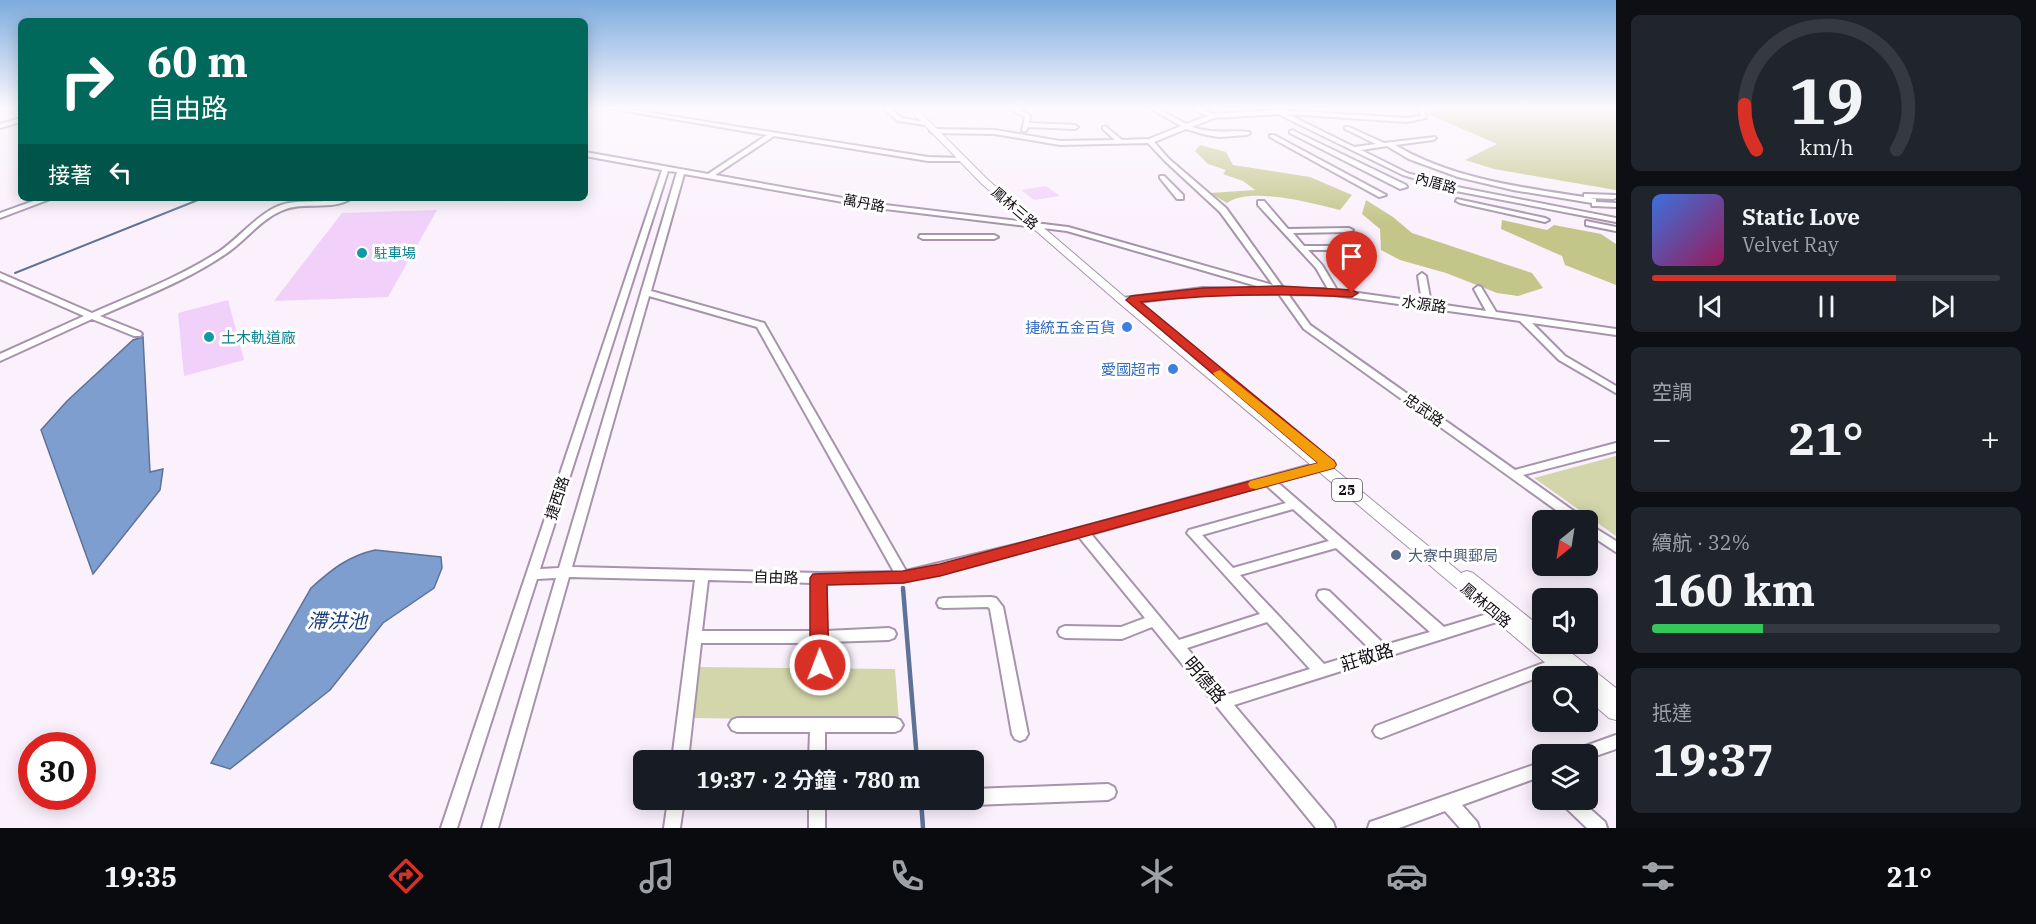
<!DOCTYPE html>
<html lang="zh-TW">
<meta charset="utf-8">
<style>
:root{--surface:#171b24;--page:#20242c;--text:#f1f3f6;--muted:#9ea1a6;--line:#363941;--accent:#d93025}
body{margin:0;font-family:"IBM Plex Serif","Noto Sans TC",serif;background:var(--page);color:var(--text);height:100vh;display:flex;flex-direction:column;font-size:22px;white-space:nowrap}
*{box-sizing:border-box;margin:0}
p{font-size:20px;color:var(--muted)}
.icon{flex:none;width:33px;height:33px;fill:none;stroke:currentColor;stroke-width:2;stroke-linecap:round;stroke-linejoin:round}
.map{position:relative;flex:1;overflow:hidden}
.side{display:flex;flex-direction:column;gap:15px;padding:15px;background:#0d0f14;width:420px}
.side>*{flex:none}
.guide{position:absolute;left:18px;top:18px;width:570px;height:183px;border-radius:9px;box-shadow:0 3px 15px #0003;background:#00695c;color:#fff;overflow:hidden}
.needle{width:39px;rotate:210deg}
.tools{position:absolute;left:1532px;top:510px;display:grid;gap:12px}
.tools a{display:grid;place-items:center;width:66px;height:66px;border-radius:9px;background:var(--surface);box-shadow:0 3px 15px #0003;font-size:30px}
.speed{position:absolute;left:18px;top:732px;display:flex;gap:12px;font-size:30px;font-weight:700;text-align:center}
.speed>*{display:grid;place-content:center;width:78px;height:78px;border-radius:50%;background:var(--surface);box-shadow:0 3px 15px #0003;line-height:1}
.speed .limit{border:9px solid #d22;background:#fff;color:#111}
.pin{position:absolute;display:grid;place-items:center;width:51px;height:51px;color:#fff;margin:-62px -26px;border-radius:50% 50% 50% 0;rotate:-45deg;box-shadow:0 0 6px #0007}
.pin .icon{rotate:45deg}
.me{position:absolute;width:66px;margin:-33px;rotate:359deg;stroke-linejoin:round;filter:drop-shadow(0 0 4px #0008)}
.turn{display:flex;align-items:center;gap:21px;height:126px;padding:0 30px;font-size:27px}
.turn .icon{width:78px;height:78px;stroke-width:2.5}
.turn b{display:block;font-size:42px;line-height:51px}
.then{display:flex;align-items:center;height:57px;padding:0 30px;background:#0003;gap:12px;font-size:22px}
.big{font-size:45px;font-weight:700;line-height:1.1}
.side .card{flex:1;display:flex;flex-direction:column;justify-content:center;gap:9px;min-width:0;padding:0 21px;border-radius:9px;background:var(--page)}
.side .dial{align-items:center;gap:0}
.dial svg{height:156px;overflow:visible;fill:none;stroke:var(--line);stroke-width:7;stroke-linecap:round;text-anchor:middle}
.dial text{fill:var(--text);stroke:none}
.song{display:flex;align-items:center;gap:18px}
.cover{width:72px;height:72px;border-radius:9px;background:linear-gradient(135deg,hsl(220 70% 55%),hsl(330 70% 35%))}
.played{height:6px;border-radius:3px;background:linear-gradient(90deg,var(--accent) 70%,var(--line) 70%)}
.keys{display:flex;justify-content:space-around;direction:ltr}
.heat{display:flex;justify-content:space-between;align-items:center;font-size:33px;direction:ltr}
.charge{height:9px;border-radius:4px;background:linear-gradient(90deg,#34c759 32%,var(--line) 0)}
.trip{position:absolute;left:633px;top:750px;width:351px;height:60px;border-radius:9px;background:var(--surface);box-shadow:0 3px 15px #0003;font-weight:700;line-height:60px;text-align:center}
.tabs{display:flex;height:96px;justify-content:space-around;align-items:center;background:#090b0e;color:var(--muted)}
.tabs .icon{width:42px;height:42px}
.tabs .selected{color:var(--accent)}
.tabs b{font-size:27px;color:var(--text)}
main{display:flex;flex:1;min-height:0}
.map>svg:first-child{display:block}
.green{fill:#d2d6aa}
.forest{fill:#c2c689}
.water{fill:#7e9ecf;stroke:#5e7297;stroke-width:1.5}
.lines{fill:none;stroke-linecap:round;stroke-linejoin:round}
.stream-far1{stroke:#5e7297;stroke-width:2}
.stream{stroke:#5e7297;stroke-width:4.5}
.building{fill:#f1d0f9}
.minor-casing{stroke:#a793ac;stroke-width:4}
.major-casing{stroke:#a793ac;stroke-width:2}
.minor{fill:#fff;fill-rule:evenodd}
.major{fill:#fff;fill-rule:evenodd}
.route{fill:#d93025;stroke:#8d1f18;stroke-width:1.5}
.slow{fill:#f59e0b}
.culture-dot{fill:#0f9aa8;stroke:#fff;stroke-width:2}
.shop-dot{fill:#3f7fe0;stroke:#fff;stroke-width:2}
.service-dot{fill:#5c6f8a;stroke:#fff;stroke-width:2}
.labels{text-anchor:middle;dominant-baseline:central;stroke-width:6;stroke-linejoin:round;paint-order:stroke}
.far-street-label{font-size:14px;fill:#130c14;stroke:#fff}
.far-culture-label{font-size:14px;fill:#0d838f;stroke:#fff;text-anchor:start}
.shield{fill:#fff;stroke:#5a555a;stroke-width:1.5}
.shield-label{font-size:14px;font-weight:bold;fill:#130c14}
.street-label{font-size:15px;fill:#130c14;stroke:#fff}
.shop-label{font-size:15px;fill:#366cbe;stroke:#fff;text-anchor:end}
.culture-label{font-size:15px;fill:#0d838f;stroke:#fff;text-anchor:start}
.service-label{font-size:15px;fill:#4e5e75;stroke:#fff;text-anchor:start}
.near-street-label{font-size:18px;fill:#130c14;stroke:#fff}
.near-water-label{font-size:20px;font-style:italic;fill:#163e7a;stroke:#fff}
</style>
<main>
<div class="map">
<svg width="1616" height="828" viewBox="0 0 1616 828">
<rect width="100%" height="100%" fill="#faf1fc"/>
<path class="green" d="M1616,456V536L1534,478Z
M698,667L895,669L899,721L692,718Z"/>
<path class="forest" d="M1432,108H1616V190L1494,169L1465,160L1497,144L1430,115Z
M1200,145L1226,152L1233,165L1310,177L1352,195L1340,210C1313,203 1248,186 1227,203L1210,193L1255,190L1243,181L1223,174L1226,170L1208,164L1195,151Z
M1366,200L1393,217L1412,233L1532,273L1543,288L1518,296L1497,293L1446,273L1400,260L1381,250L1380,229L1362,214Z
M1502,220L1547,230L1554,225L1601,234L1616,244V285L1565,265L1562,256L1501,229Z"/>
<path class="water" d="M143,337L150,472L163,469L160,490L93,574L41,430L67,401L133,340Z
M375,550L441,557L442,568L434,588L383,623L330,690L230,769L211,763L311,588C331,570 348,556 375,550Z"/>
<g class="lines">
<path class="stream-far1" d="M15,273L203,198"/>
<path class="stream" d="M903,588L917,760
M921,800L923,828"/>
</g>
<path class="building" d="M1046,186L1060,196L1034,200L1021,190Z
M437,210L388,297L274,301L342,213Z
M228,300L244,360L184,376L178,313Z"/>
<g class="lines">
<g class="minor-casing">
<path id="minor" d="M608,108H620L928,157L963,158L964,159L961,161H928L774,136L715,175L877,204L1068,227L1273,285L1220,212L1165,161L1148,143L1060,145L995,134L933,133L930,131L933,129L995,130L1060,141L1115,140L1103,129V127L1105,126L1122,140L1149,139L1181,126L1150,108H1157L1186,124L1208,116L1189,108H1196L1214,114L1277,110L1407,118L1421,116L1418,108H1424L1426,118L1407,122L1288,114L1354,147L1376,144L1345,129V127H1349L1384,143L1435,137L1436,138L1433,140L1395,145C1453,179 1519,187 1584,197V194H1587L1616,195V198L1613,199L1590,198L1596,199V202L1616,203V207L1595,206H1592V203L1513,190L1458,177L1409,159L1387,146L1361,150L1407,173L1457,187L1616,218V222L1456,191L1403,175L1278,114L1214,118L1192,127C1211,134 1229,130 1249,132L1250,133L1247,135L1219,137L1207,135L1186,129L1154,142L1169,159L1226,208L1284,289H1328L1316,268L1258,205V201H1264L1288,229L1349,228L1353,230L1349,232L1293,233L1304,246H1371V250H1308L1322,265L1337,290L1422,302L1418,276L1422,273L1426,276L1431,303L1486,311L1474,289L1478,286L1481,287L1496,312L1616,329V335L1532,323L1565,356L1616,386V393L1559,360L1520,321L1334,295L1288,294L1310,325L1515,470L1616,443V451L1523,475L1582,517L1584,520H1570L1304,329L1279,294H1203L1123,304L1119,301L1123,298L1203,288L1267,289L1067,231L877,208L684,174L651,291L764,323L906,571L1031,541L1329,460L1333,461L1335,464L1333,467L1277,482L1444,627L1504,609L1509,610L1511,614L1509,618L1234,705L1333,822L1335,828H1316L1152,627L1122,639L1065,638L1060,636L1058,632L1060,628L1065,626L1121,627L1145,618L1079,537L903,582L826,583V631L889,628L894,630L896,634L894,638L889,640L827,642V665L825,669L820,671L815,669L813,665V643H701L688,760H672L695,580L569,577L498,828H482L556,578L537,579L457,828H441L662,170L585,156V152L708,174L767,135ZM668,171L677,172L559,568L540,569ZM649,296L757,327L894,572L819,573L572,567ZM1266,485L1286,503L1189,530L1187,533L1260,614L1179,640L1091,534ZM1293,509L1329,541L1233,568L1202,535ZM1336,548L1430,632L1385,645L1329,591L1324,590L1319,591L1317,595L1319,599L1371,650L1324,664L1240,575ZM708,580L813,583V631H702ZM1267,622L1310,669L1226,695L1187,648Z
M883,108H889L902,118L928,123L925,125L898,121Z
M1009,108H1016L1030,115L1029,123L1075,125L1078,127L1075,129L1028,127L1026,131H1022L1025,117Z
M21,118V122L0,128V124Z
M1292,130L1406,185L1407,187L1400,189L1290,133V131Z
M1270,135H1274L1386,195L1379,197L1270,137Z
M1160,176H1164L1183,195V199H1177L1160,178Z
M42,198H53L0,218V213Z
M341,198H352C331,212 303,200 281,211C260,220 246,240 227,253C188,280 143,297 100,316L140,332L142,334L140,336H134L92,319L0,361V354L84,316L0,279V273L92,313C135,294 180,277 220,251C239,238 253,219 274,208C295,197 319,205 341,198Z
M1457,199L1545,218L1549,220L1545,222L1460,203L1456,201Z
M1586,221L1616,227V231L1586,225Z
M920,235H994L998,237L994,239H923L919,237Z
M1587,523L1616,541V552L1587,533Z
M991,597L996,598L1003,607L1028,734L1025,739L1020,741L1015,739L1012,734L990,609L988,607L944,608L939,607L937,603L939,599L944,598Z
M1562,656L1567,658L1569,662L1567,666L1381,738L1376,736L1373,731L1376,726Z
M737,718H895L900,720L903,725L900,730L895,732H825V760H809L810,732H737L732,730L729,725L732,720Z
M1616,735V749L1587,759V754H1574L1577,749Z
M1542,762V776L1462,805L1477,822L1479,828H1460L1445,811L1399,828H1368L1370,822L1376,820Z
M1108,784L1114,787L1116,792L1114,797L1108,800L974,805L968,802L967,800H974V789Z
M668,800H684L680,828H664Z
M809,800H825V828H809Z
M1561,800H1580L1605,822L1607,828H1587L1563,805Z"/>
</g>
<g class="major-casing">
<path id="major" d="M908,108H916L988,180L1127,299L1461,573L1467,571L1473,573L1542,628V644H1560L1616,688V720L1609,718L1587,699V676H1561L1119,303L982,184Z"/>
</g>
<use href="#minor" class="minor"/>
<use href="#major" class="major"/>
</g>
<linearGradient id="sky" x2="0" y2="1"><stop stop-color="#7dabde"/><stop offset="0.48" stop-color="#fdf9fe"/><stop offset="1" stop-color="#fdf9fe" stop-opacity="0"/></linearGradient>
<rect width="1616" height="224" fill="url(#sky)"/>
<path class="route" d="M1280,286L1352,290L1358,293L1352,297C1281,293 1212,294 1141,302L1334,461L1336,465L1334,468L940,576L903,583L827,585L829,665L826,671L820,673L813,671L810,665V578L813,574L903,571L940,564L1318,463L1126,300L1131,296L1203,288Z"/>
<path class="slow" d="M1220,370L1334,461L1336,465L1334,468L1256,489L1250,488L1248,484L1250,481L1318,463L1215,376L1213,373Z"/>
<g class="culture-dot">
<circle cx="362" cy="253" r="6"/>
<circle cx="209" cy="337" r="6"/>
</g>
<g class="shop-dot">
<circle cx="1127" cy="327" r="6"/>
<circle cx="1173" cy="369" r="6"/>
</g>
<circle class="service-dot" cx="1396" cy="555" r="6"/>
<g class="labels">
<g class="far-street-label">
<text transform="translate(1436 183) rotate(15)">內厝路</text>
<text transform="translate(864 203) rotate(10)">萬丹路</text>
<text transform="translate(1015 208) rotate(41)">鳳林三路</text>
</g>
<g class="far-culture-label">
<text x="374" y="253">駐車場</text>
</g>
<rect class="shield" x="1332" y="479" width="30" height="22" rx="4.5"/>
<g class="shield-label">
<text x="1347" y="490">25</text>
</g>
<g class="street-label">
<text transform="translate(1424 304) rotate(8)">水源路</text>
<text transform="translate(1424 410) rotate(35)">忠武路</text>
<text transform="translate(557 498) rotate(-72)">捷西路</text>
<text transform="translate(776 577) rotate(2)">自由路</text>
<text transform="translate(1486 605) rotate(40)">鳳林四路</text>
</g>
<g class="shop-label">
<text x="1115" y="327">捷統五金百貨</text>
<text x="1161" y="369">愛國超市</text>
</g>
<g class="culture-label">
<text x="221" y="337">土木軌道廠</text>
</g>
<g class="service-label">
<text x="1408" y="555">大寮中興郵局</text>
</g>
<g class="near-street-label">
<text transform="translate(1367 657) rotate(-17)">莊敬路</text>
<text transform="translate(1205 680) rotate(50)">明德路</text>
</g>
<g class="near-water-label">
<text x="337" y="620">滯洪池</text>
</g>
</g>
</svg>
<div class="tools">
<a><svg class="needle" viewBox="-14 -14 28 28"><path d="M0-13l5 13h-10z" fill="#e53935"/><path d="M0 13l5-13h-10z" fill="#9ea1a6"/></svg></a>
<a><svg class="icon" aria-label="sound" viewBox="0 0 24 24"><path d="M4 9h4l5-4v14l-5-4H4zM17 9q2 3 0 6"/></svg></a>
<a><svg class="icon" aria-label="search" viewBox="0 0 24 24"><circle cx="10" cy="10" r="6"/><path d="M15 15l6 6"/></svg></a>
<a><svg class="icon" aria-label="layers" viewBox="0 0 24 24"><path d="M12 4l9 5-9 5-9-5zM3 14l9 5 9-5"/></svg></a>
</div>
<div class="speed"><div class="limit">30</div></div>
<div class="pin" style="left:1352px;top:293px;background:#d93025"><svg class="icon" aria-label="arrive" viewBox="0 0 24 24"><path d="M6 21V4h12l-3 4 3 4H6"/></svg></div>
<svg class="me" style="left:820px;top:665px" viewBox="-20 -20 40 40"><circle r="17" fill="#d93025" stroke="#fff" stroke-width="3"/><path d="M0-11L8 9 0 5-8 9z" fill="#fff"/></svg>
<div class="trip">19:37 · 2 分鐘 · 780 m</div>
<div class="guide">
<div class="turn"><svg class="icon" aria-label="right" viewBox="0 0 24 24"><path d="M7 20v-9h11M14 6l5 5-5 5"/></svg><div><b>60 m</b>自由路</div></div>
<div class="then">接著<svg class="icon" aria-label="left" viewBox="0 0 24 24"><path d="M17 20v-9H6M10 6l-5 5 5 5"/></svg></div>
</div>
</div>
<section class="side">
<div class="card dial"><svg viewBox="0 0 100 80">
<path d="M14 69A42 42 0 1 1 86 69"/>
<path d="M14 69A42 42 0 0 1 8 46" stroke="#d93025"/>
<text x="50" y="56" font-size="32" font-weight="700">19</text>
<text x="50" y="72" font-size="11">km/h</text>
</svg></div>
<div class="card">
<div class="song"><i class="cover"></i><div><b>Static Love</b><p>Velvet Ray</p></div></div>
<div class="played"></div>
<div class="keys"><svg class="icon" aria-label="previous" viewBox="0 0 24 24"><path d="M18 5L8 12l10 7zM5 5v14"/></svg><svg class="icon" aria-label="pause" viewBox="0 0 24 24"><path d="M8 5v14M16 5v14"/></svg><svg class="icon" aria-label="next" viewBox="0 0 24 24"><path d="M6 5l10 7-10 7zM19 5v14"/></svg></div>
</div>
<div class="card"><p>空調</p>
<div class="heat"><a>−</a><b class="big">21°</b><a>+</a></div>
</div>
<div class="card"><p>續航 · 32%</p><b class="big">160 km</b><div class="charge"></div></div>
<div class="card"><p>抵達</p><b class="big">19:37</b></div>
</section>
</main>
<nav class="tabs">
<b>19:35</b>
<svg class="icon selected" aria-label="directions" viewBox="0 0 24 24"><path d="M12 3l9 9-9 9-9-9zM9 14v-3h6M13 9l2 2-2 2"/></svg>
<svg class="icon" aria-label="music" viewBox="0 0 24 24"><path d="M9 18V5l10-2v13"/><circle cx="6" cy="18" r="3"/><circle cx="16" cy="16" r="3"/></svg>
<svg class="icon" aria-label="phone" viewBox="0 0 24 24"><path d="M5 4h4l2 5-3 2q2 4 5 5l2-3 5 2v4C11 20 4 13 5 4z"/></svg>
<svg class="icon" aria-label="climate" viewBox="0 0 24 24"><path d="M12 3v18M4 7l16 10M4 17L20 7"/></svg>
<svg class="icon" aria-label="car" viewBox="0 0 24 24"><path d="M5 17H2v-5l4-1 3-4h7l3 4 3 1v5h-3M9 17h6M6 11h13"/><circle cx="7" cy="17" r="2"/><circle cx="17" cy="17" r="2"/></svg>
<svg class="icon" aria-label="filters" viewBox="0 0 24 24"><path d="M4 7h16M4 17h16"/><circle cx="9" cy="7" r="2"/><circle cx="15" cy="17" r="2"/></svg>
<b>21°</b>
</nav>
